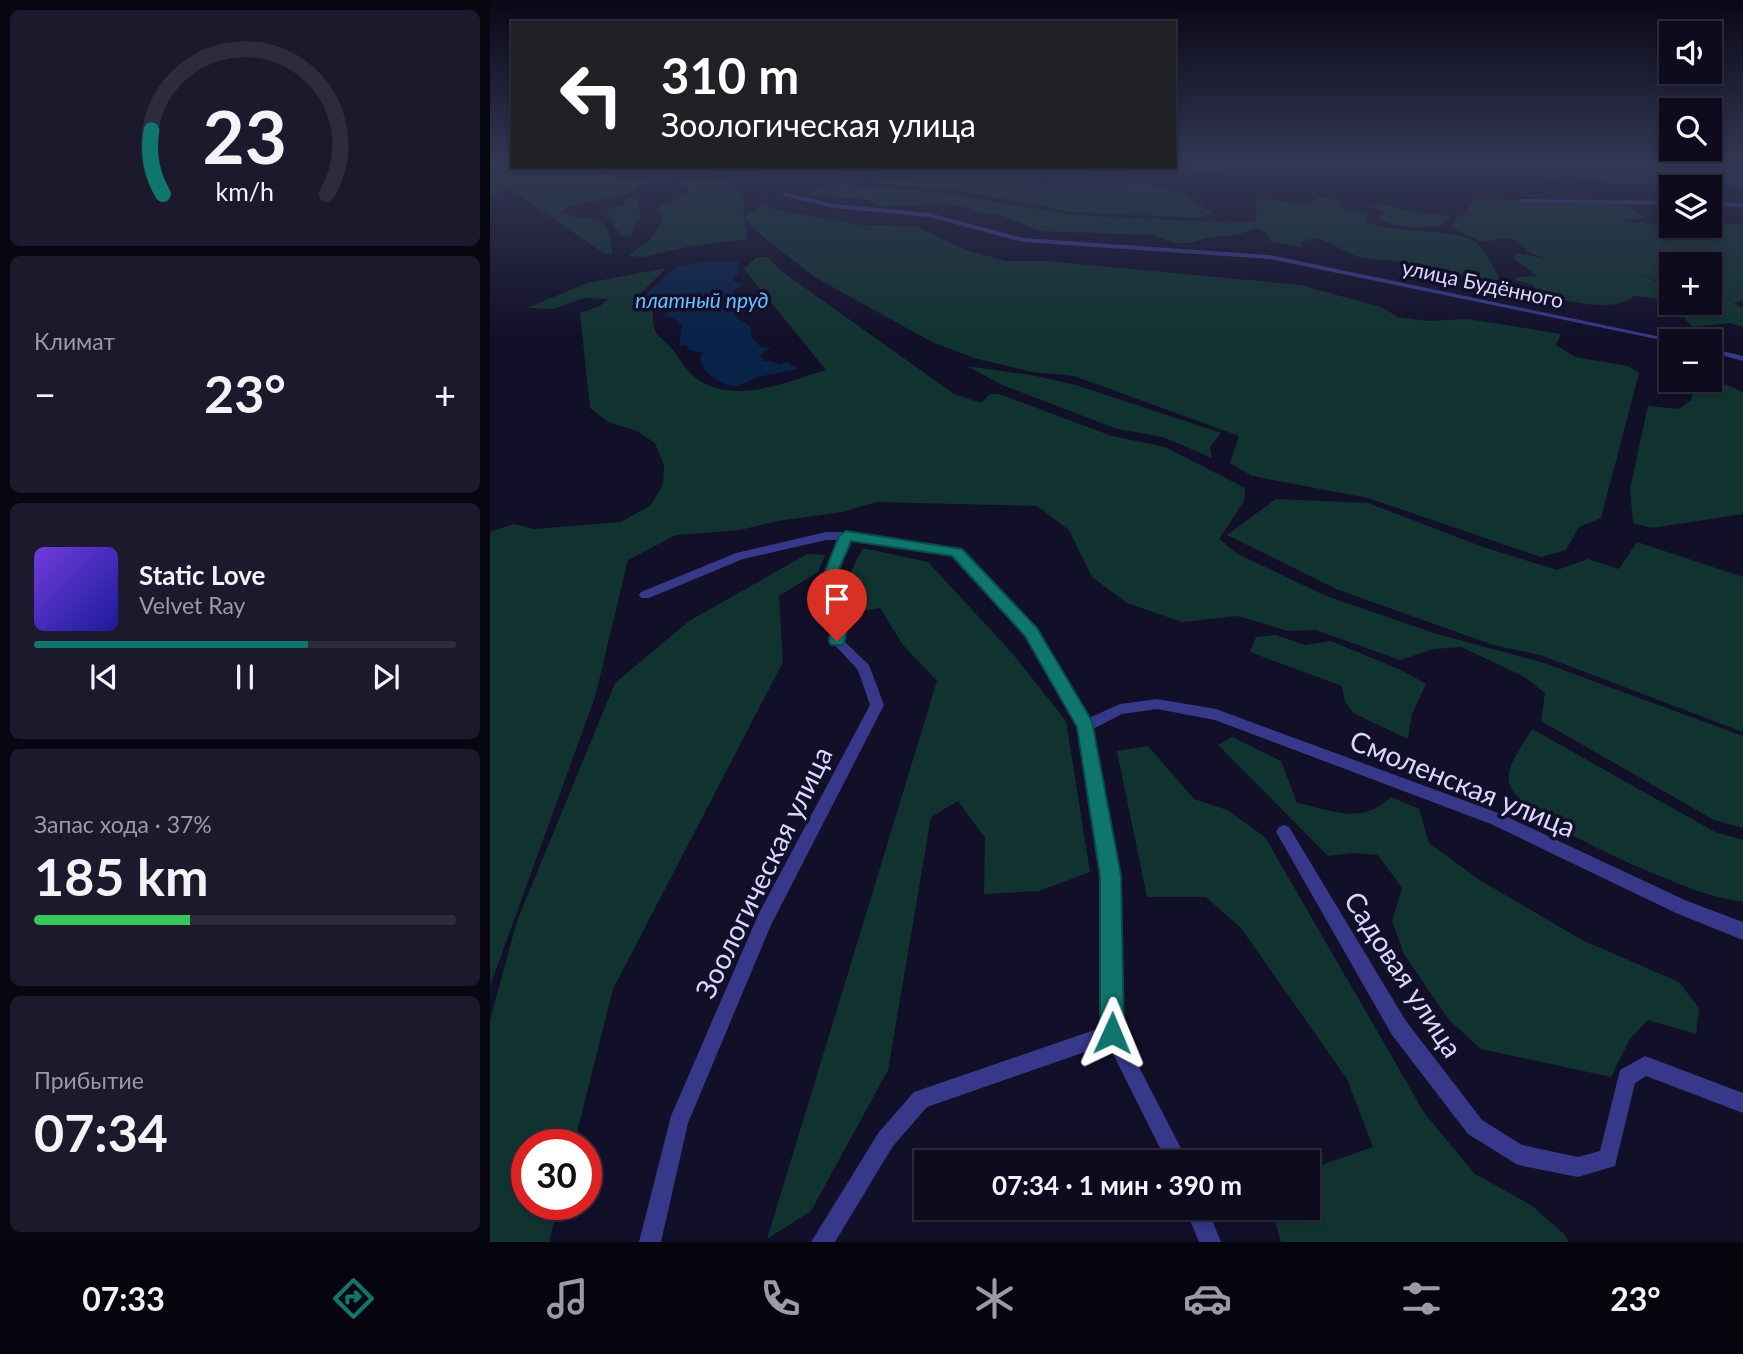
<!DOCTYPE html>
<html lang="ru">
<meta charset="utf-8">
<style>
:root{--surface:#0e0b1f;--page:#1c192c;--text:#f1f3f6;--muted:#9b9ba4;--line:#2e2b3d;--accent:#0f766e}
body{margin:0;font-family:Lato,sans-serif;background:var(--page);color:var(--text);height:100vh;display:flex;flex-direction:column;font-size:26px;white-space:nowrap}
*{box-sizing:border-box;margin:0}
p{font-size:23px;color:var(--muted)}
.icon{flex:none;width:38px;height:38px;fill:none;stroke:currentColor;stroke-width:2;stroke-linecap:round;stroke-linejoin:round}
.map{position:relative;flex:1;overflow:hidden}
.side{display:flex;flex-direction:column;gap:10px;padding:10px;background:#080611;width:490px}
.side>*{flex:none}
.top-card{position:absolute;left:21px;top:21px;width:665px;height:147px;border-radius:0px;box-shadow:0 4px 10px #0003,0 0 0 2px var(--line);background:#202124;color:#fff;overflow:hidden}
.buttons{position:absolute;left:1169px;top:21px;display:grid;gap:14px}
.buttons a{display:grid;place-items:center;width:63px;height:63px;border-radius:0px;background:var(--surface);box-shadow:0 4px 10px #0003,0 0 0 2px var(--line);font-size:35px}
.speed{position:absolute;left:21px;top:1129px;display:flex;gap:14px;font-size:35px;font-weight:700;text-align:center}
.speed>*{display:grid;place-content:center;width:91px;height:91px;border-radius:50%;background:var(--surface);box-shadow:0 4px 10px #0003,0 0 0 2px var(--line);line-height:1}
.speed .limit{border:10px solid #d22;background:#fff;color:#111}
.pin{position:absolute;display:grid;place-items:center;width:60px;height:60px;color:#fff;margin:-72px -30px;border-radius:50% 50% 50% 0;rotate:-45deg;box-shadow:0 0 7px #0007}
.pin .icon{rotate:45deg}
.me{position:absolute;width:77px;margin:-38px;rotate:1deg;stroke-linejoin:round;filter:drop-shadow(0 0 5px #0008)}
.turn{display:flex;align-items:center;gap:24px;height:147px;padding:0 35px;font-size:32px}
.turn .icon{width:91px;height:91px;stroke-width:2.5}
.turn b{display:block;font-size:49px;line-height:60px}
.big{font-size:52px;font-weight:700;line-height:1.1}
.side .widget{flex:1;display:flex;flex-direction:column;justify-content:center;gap:10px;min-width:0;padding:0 24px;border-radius:10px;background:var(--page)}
.side .dial{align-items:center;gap:0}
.dial svg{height:182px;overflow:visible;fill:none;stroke:var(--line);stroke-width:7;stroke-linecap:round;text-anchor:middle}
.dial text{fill:var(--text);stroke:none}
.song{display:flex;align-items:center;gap:21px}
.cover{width:84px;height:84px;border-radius:10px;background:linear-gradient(135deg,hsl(260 70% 55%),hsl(240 70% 35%))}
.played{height:7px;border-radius:4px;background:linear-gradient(90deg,var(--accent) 65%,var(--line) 65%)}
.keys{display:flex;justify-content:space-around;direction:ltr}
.heat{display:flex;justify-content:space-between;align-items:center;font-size:38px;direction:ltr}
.charge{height:10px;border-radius:5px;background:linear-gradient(90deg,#34c759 37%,var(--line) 0)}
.trip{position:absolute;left:424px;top:1150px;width:406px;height:70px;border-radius:0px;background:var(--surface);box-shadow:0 4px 10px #0003,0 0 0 2px var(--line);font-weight:700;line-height:70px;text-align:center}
.tabs{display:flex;height:112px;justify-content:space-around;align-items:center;background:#06040c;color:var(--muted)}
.tabs .icon{width:49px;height:49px}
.tabs .current{color:var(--accent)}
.tabs b{font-size:32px;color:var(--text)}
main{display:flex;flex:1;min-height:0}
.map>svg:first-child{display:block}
.green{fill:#113330;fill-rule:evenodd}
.water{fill:#082248}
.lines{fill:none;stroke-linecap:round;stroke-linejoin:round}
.minor{fill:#37388a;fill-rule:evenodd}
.route{fill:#0f766e;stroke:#0a4d48;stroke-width:2}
.labels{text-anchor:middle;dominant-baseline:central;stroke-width:7;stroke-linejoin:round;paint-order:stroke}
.far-street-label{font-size:21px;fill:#d9d6ff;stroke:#120f29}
.far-water-label{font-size:21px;font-style:italic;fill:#64beff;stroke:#120f29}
.near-street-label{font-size:28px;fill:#d9d6ff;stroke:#120f29}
</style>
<main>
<section class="side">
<div class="widget dial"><svg viewBox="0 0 100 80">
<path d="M14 69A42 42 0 1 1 86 69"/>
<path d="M14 69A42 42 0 0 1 9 41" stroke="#0f766e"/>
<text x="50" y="56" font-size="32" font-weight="700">23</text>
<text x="50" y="72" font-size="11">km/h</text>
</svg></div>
<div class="widget"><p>Климат</p>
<div class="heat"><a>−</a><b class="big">23°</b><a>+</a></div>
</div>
<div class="widget">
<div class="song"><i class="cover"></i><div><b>Static Love</b><p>Velvet Ray</p></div></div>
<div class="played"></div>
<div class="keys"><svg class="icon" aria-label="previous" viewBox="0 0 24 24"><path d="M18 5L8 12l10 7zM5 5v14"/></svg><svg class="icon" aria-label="pause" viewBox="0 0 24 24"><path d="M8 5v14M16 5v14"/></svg><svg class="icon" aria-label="next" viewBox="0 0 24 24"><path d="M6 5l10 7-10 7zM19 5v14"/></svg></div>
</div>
<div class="widget"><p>Запас хода · 37%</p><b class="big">185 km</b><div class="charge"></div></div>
<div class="widget"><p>Прибытие</p><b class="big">07:34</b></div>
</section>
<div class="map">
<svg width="1253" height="1242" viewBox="0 0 1253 1242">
<rect width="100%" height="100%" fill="#120f29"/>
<path class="green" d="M0,163H23V166H93L103,173L157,180L142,193L80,206L72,211C104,230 113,201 123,251L121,254H115L21,190L0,195Z
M160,166H528L642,174L498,179L392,176L304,170L238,175Z
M220,178L243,186L253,198L254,217L276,204L282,209L371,225L425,226L476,250L516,261H556L810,285L891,307L908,317L937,321L978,319L1071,334L1066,345L1085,357L1138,366L1149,373L1111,518L1089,527L1076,550L1051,557L878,498L762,476L740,463L749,436L584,376L542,372L484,358L442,342L326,278L278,241L255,219L258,239L201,246L153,257L138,256L160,240L172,222L168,207L202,192L187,181Z
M373,182L657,185L691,192L722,212L709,218L584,212L463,190Z
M336,184L450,192L582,215L749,223L765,221L767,211L764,202L770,199L816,204L829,197L851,201L852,208L877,213L876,221C905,237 973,225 991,247C998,256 1004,269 1010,280L999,281C973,275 946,266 920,263C902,260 884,260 866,256C848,251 830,230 811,243L813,248L782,242L775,232L765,228L747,235L720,237L701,243H686L661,235L550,231L506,214L490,213L478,208L449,204L391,207L379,200L313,194Z
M137,198H148L150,218L141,235L131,237L116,211L134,205Z
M988,199L1137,205L1156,218L1133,220L1149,231L1135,221L1181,226L1253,224V300L1244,303L1253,308V327L1240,323L1202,327C1181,301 1178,299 1144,296C1124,314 1078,300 1052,296L1043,285L1025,280L1027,277L1047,276L1023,258L1028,253L1056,259L1038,252L1027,240L1011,239L992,242L962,228L968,216L974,214L983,200ZM1193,263L1220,264V303H1181V288L1152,275L1118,271L1154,275L1181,287V264Z
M890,203L919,211L959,216V220C948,232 903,228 889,219L895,210L877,207Z
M267,257H277L290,270L464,394L491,403L500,394H509L622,436L675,447L755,488L754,501L729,539L748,554L836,596L947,634L1051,662L1253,736V828L1224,820L1051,721L1055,693L1033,676L971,647L944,649L910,660L826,630L798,631L748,616L692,622L637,603L602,577L579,530L547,506L386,502L352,512L288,521L250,530L186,535L138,560L105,697L0,986V532L24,524L44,529L131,522L161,505L173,484L174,465L165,443L147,431L118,422L100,408L90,313L110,306L118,299L94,298L63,309L37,308L97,283L176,268L148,296L145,303L163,309C162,337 168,332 183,350C191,360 196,371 207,379C245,405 296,382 336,370L254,269Z
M477,366L541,375L586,385L731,433L720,447L722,458L673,437L627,429L512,385Z
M1206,380H1225L1253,392V514L1162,528L1143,523L1140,489L1158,406L1189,409L1201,400Z
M786,499L878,503L993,547L1067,570L1098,559L1129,569L1147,542L1253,577V732L1050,655L1003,645L846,589L737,535Z
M373,548L438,562L522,653L576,721L600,872L549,891L494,894L495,838L468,801L441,817L398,1070L321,1211L277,1239L447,681L413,645L390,608L367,612L357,579Z
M317,554L335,555L328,572L289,596L293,662L123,989L84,1144H37V1204H69L59,1242H0V1020L27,921L125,683L199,621Z
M786,635L815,645L841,641L911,670L936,684L922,714L918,739L863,713L855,701L852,686L760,652L766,637Z
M1042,729L1225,832L1253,840V902C1239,899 1225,897 1211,892C1174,879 1027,820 1019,782C1016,764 1034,744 1042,729Z
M742,737L791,761L807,803C843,810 871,826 901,797L929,809L939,843L988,879L1092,940L1189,982L1209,1008L1206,1034L1158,1020L1140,1039L1121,1077L991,1049L959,1020L914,954L902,921L912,888L888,855L863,853L838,856L728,745Z
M658,746L704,799L737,810L775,837L935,1114L985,1174L1041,1205L1074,1234L1078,1242H791L781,1208H817V1170L883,1147L857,1079L751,928L716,897H657L627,751Z"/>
<path class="water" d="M684,163H1119L1253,169V190L1053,177L969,175L799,177L562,166H684Z
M219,261H248V273L242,281L251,283L252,286L244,290L246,306L259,310L245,317L260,326L262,338L271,347L281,348L271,355L274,361H282L289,365L297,362L308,369L268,377L246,387C230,384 212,374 210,357L213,353L199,350L196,345L189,346L192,326L187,320L176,316L178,310L160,299L152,298L185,268Z"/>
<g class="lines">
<path class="minor" d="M295,193L344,204L439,213L533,238L780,255L1190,341L1181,342L780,259L533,242L439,217L344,208L293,196Z
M1030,199L1181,201V205L1032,202Z
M1220,202L1253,203V207L1220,206Z
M1220,348L1253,356V361L1220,352Z
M336,532H356L471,549L545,629L599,718L630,704L667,699L726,709L1011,814L1197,901L1253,922V940L1186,913L1001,824L725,720L667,709L632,714L603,729L629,876L631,1032L698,1162H677L618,1044L437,1107L403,1146L345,1242H321L389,1132L424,1092L613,1027V876L589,727L537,635L464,555L360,540L345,579L355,627L353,640L379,665L394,705L281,925L198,1123L171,1242H149L181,1116L269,913L380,705L368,670L341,641L343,627L333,579L349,540H336L253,559L159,598H151L149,595L151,592L246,553Z
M794,825L799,827L916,1021L992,1120L1032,1145L1088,1157L1110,1151L1130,1070L1155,1056L1253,1093V1113L1156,1076L1145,1083L1125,1166L1088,1177L1028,1165L978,1134L902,1035L789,837L786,832L789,827Z
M695,1208H717L731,1242H709Z"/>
</g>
<linearGradient id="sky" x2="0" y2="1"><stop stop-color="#0a0817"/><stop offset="0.48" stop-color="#333754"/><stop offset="1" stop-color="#333754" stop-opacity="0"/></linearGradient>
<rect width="1253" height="337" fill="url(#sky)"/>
<path class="route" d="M356,531L472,549L547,628L602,721L631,876L634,1033L630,1041L622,1045L613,1041L610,1033V876L587,727L535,636L462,556L361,541C357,553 348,567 347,579C345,601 364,623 353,645H341L339,641L341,627L332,579L349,536Z"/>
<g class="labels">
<g class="far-street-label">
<text transform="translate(993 283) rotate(12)">улица Будённого</text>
</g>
<g class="far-water-label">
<text x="212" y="299">платный пруд</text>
</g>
<g class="near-street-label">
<text transform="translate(973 783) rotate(22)">Смоленская улица</text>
<text transform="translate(273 872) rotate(-64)">Зоологическая улица</text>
<text transform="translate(914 974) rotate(57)">Садовая улица</text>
</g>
</g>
</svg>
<div class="buttons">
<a><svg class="icon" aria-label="sound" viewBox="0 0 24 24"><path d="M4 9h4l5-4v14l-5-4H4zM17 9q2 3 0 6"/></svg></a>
<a><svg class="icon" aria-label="search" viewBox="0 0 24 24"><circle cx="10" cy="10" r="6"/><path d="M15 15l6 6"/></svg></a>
<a><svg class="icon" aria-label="layers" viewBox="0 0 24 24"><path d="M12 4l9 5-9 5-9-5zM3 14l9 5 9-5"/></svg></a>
<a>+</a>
<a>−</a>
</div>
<div class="speed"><div class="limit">30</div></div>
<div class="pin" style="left:347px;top:641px;background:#d93025"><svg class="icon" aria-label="arrive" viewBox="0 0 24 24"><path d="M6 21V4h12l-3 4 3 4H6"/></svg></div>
<svg class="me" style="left:622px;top:1033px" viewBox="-20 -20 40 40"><path d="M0-17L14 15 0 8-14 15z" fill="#0f766e" stroke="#fff" stroke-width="4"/></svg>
<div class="trip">07:34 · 1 мин · 390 m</div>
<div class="top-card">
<div class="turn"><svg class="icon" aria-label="left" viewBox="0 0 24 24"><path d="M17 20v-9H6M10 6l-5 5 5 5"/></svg><div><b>310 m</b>Зоологическая улица</div></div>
</div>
</div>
</main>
<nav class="tabs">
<b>07:33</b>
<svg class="icon current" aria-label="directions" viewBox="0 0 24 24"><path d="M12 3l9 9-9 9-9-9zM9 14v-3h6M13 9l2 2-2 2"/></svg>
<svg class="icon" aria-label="music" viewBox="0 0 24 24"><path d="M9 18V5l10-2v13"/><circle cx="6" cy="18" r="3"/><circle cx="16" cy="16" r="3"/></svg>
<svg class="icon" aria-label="phone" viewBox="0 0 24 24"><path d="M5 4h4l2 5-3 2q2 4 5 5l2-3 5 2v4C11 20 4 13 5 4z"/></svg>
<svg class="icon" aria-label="climate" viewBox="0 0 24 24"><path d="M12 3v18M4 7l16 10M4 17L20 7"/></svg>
<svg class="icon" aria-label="car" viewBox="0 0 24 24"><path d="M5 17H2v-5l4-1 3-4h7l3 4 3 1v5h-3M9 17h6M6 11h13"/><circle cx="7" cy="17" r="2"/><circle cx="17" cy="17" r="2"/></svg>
<svg class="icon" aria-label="filters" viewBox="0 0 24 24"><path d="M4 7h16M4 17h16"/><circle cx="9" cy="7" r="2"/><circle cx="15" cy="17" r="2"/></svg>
<b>23°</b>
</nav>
